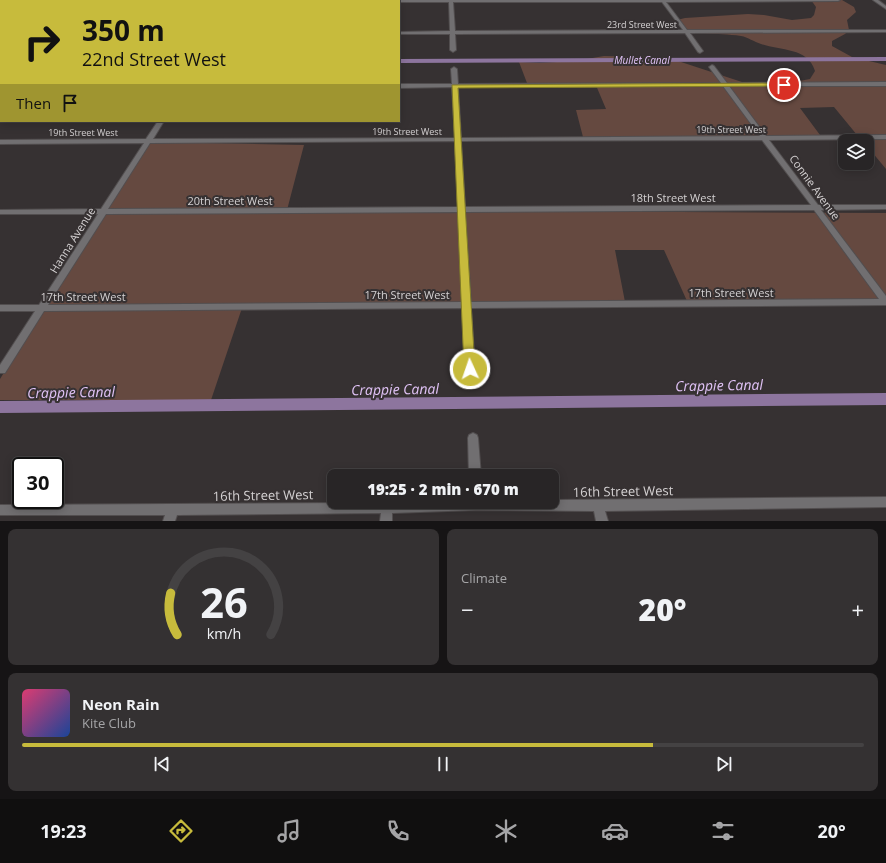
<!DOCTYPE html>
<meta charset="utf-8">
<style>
:root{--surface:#282526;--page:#343132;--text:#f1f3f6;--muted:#a5a5a7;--line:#444243;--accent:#c7bb3c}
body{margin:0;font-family:"Open Sans",sans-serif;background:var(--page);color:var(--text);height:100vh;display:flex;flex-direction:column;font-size:15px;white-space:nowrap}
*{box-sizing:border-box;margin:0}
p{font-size:13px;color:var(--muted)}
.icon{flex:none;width:22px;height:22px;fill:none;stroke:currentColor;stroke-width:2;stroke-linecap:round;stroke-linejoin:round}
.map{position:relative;height:521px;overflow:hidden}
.sheet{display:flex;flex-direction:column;gap:8px;padding:8px;background:#161415;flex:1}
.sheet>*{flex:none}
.guide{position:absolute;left:0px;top:0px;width:400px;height:122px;box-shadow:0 2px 10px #0003,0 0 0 1px var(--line);background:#c7bb3c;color:#111;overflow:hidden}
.controls{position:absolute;left:838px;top:134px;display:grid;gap:8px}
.controls a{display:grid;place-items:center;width:36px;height:36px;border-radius:8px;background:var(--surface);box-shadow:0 2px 10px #0003,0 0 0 1px var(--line);font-size:20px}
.speed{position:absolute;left:12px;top:457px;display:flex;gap:8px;font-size:20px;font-weight:700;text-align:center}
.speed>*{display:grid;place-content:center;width:52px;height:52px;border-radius:50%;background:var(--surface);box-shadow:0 2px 10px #0003,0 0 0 1px var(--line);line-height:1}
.speed .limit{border:2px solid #111;border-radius:6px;background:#fff;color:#111}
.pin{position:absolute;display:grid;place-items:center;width:34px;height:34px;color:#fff;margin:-17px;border:2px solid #fff;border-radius:50%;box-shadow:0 1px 4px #0007}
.me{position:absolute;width:44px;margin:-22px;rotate:357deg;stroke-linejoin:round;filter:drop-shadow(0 0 3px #0008)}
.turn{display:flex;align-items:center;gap:14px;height:84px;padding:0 16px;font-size:18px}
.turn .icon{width:52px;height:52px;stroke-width:2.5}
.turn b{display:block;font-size:28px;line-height:34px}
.then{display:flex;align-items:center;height:38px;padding:0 16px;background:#0003;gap:8px;font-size:15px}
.big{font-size:30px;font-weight:800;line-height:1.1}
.sheet .card{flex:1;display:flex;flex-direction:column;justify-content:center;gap:6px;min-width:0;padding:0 14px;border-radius:8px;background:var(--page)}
.sheet .dial{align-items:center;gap:0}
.dial svg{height:104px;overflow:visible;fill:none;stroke:var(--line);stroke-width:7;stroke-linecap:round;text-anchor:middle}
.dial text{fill:var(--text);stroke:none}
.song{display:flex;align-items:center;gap:12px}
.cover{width:48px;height:48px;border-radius:6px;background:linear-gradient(135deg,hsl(340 70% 55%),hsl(220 70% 35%))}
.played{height:4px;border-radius:2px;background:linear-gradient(90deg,var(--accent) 75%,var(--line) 75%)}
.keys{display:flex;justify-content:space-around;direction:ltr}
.heat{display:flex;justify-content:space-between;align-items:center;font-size:22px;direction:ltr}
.sheet .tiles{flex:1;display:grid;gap:8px;grid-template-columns:1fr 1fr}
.card:last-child{grid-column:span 2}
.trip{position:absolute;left:327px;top:469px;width:232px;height:40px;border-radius:8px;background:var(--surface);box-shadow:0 2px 10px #0003,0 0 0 1px var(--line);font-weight:800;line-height:40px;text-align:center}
.tabs{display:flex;height:64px;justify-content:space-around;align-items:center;background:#100f0f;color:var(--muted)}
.tabs .icon{width:28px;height:28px}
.tabs .selected{color:var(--accent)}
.tabs b{font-size:18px;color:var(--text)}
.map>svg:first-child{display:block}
.green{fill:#654940}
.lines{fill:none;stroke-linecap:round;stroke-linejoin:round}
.canal{fill:#8d759e;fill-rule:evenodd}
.street-casing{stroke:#524e4f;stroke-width:2}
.street{fill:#716f71;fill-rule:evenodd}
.route{fill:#c7bb3c;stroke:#817a27}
.labels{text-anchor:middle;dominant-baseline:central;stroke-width:4;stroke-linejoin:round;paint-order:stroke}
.far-street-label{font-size:9px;fill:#d4d1d2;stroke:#363132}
.far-water-label{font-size:10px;font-style:italic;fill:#e1c3f7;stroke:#363132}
.street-label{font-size:11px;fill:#d4d1d2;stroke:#363132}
.near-street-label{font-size:13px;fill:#d4d1d2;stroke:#363132}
.near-water-label{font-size:14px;font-style:italic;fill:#e1c3f7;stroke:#363132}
</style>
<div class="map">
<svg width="886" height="521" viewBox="0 0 886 521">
<rect width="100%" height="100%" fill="#363132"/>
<path class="green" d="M811,0H842L854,7L856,12L847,20L849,30L845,34L832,41V46L852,57L886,65V169L867,146V141H862L834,107L800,108L820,135L583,137L576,110L606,109L595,83H527L519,62L539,63L575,61L604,56L655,57L678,61L745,83H789L810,79L815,71C808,47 779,51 761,44C754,42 748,37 741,36C716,32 695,38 673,21L685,18L748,14L764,15L792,20L811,18L814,15L816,7Z
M151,142L304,145L287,210L886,213V299L786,303L687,301L664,250H615L626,307L243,305L211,400H0V379L77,254Z"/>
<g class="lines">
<path class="canal" d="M886,57V61L399,63V59Z
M0,60H1V64H0Z
M886,393V405L0,413V401Z"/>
<g class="street-casing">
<path id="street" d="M236,0H240V1H236Z
M398,0H840L838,1L666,2L687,30H886V32L690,33L703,51L700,53L698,52L685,33L455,34L456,50L453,52L450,50V34H399V32L450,31L449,2H399V1H397ZM453,2H662L683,30L455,31Z
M873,0H878L886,6V9Z
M0,2H1V4H0Z
M0,18H1V20H0Z
M0,34H1V36H0Z
M712,65L714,66L727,83L886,82V86H729L766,136L886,135V139L769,140L818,205H886V209L821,210L886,296V305L471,308L475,369L473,372L470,373L467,372L465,369L462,308L44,311L5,373H0V365L35,311H0V305H39L98,214H0V210L101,209L144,143L0,144V140L146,139L158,121H164L153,139L455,138L452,87L399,88V84H452L451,69L454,67L457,69L458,84L721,83L709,67ZM723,86L760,136L461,138L458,87ZM762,140L811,205L465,207L461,141ZM455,141L458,207L108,209L150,143ZM814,210L879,299L471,302L465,212ZM458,212L462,302L48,305L106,214Z
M0,86H1V90H0Z
M473,433L477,435L478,438L481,476H469L468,438L469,435Z
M886,497V507L605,511L608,521H596L594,511L476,510L392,513V521H380L381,513L177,515L175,521H163L165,515H0V505L552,502V500Z"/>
</g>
<use href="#street" class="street"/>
</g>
<path class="route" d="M784,83H786V86L458,88L475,369L473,372L470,373L466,372L464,369L452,85Z"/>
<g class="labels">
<g class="far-street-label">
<text x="642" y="24">23rd Street West</text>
<text x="731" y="129">19th Street West</text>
<text x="407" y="131">19th Street West</text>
<text x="83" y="132">19th Street West</text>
</g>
<g class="far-water-label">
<text x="642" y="60">Mullet Canal</text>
</g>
<g class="street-label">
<text transform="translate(815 187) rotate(54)">Connie Avenue</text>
<text x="673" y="197">18th Street West</text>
<text x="230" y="200">20th Street West</text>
<text transform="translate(72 240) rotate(-58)">Hanna Avenue</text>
<text x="731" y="292">17th Street West</text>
<text x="407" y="294">17th Street West</text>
<text x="83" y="296">17th Street West</text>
</g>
<g class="near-street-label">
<text transform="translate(623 491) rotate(-1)">16th Street West</text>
<text transform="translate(263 495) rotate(-1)">16th Street West</text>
</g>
<g class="near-water-label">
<text transform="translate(719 385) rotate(-1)">Crappie Canal</text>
<text transform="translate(395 389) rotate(-1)">Crappie Canal</text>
<text transform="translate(71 392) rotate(-1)">Crappie Canal</text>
</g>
</g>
</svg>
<div class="controls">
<a><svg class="icon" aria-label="layers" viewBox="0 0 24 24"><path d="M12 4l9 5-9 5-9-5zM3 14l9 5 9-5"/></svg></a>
</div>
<div class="speed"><div class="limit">30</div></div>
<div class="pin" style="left:784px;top:85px;background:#d93025"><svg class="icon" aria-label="arrive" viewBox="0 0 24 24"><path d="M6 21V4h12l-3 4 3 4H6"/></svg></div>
<svg class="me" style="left:470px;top:369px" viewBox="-20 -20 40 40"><circle r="17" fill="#c7bb3c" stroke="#fff" stroke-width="3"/><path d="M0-11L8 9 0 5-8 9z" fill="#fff"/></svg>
<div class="trip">19:25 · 2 min · 670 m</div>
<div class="guide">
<div class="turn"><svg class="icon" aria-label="right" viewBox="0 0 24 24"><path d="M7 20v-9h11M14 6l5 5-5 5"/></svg><div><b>350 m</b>22nd Street West</div></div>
<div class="then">Then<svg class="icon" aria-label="arrive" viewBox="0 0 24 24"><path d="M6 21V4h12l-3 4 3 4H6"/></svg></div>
</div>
</div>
<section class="sheet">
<div class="tiles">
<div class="card dial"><svg viewBox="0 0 100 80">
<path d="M14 69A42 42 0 1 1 86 69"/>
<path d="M14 69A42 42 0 0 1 9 37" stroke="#c7bb3c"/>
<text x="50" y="56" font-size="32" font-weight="700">26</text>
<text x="50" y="72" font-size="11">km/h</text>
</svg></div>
<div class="card"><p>Climate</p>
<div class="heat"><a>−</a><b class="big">20°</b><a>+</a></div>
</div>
<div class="card">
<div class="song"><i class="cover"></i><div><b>Neon Rain</b><p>Kite Club</p></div></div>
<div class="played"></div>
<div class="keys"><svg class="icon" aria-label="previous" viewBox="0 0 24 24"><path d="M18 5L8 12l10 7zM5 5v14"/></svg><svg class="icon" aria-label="pause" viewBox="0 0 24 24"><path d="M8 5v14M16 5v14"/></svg><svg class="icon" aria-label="next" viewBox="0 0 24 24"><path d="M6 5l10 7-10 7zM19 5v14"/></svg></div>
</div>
</div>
</section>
<nav class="tabs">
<b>19:23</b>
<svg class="icon selected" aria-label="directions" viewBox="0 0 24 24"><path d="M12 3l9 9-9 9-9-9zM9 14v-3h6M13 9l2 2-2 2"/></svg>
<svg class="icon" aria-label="music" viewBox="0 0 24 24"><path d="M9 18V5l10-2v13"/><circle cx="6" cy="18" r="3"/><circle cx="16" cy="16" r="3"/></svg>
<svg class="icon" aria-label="phone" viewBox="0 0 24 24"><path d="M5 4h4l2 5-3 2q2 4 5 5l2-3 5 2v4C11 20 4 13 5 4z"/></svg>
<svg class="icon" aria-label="climate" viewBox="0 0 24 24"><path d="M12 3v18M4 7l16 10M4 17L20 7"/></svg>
<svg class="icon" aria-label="car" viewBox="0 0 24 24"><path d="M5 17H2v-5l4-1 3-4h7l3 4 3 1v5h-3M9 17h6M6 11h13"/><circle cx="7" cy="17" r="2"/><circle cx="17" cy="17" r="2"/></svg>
<svg class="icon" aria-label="filters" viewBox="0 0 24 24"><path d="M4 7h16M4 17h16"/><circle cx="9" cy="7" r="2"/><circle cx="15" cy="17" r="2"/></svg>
<b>20°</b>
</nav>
